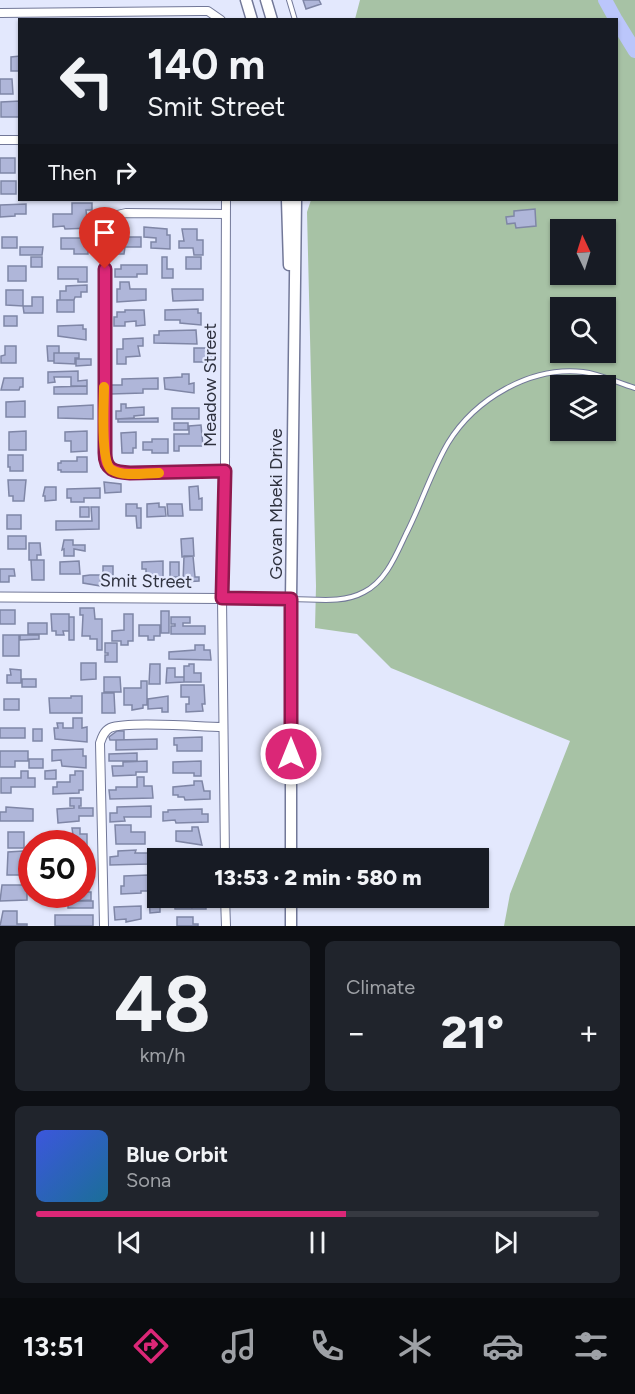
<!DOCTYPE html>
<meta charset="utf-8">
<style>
:root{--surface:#171b24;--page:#20242c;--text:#f1f3f6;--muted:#9ea1a6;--line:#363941;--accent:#db2777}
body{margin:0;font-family:Figtree,sans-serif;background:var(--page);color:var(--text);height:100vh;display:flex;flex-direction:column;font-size:22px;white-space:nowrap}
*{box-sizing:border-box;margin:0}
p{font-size:20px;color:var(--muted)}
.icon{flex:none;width:33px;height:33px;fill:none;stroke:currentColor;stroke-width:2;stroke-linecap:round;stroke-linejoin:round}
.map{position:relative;height:926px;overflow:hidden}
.details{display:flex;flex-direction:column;gap:15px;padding:15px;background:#0d0f14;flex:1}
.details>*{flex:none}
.hud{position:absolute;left:18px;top:18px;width:600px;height:183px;border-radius:0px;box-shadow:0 2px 4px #0004;background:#171b24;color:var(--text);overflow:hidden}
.needle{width:39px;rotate:356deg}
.tools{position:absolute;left:550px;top:219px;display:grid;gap:12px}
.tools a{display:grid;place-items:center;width:66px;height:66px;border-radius:0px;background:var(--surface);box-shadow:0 2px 4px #0004;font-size:30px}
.speed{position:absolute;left:18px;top:830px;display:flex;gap:12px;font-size:30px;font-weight:700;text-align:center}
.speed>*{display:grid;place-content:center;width:78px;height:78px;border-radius:50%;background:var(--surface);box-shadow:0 2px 4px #0004;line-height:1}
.speed .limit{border:9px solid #d22;background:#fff;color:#111}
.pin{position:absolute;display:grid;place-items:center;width:51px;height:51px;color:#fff;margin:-62px -26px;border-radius:50% 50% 50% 0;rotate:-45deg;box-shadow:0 0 6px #0007}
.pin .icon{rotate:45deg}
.me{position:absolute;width:66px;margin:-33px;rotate:0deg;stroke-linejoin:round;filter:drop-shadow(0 0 4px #0008)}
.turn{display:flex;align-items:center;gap:21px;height:126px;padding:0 30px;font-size:27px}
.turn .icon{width:78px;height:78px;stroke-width:2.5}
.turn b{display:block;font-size:42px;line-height:51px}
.then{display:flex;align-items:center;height:57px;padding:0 30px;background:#0003;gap:12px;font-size:22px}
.big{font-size:45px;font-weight:800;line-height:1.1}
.details .card{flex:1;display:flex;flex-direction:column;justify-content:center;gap:9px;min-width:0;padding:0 21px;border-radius:9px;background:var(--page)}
.details .dial{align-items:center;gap:0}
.dial b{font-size:78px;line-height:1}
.song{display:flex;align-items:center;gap:18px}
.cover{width:72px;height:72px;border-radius:9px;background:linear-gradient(135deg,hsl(230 70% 55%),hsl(200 70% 35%))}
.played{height:6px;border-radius:3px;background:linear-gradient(90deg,var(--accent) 55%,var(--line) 55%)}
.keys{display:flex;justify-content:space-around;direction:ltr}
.heat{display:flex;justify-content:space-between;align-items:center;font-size:33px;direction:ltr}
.details .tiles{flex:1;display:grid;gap:15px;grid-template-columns:1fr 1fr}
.card:last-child{grid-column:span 2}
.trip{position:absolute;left:147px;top:848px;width:342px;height:60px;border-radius:0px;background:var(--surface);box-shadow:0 2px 4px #0004;font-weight:800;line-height:60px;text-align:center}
.dock{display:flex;height:96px;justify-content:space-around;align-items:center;background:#090b0e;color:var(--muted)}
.dock .icon{width:42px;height:42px}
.dock .current{color:var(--accent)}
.dock b{font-size:27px;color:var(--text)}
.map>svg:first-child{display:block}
.green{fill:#a7c2a5;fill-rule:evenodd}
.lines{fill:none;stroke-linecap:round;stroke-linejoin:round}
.river{stroke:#bbc6fb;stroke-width:14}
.building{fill:#afb6d9;stroke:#7f86a6;stroke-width:1.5}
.service-casing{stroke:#727898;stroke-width:6}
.minor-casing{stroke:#727898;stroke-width:10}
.tertiary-casing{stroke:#727898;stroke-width:11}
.secondary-casing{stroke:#727898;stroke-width:13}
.service{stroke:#fff;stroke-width:4}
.minor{stroke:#fff;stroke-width:8}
.tertiary{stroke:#fff;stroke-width:9}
.secondary{stroke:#fff;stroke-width:10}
.route-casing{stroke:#8e194d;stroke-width:15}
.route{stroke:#db2777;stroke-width:10}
.slow{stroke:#f59e0b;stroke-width:10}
.labels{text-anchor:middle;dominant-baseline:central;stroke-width:4.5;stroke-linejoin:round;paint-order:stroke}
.street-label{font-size:18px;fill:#2f323f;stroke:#e3e8fd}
</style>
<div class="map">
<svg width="635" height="926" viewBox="0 0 635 926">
<rect width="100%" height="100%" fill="#e3e8fd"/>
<path class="green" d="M360,0H635V926H504L510,894L570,741L391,668L357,634L315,628L316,586L307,212L311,200H616V20L355,19ZM561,230H606V274H561ZM561,308H606V352H561ZM561,386H606V430H561Z"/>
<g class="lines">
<path class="river" d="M605,0L616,20
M616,20L635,51"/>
</g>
<path class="building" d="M303,0H319L321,4L306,9Z
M20,56V71H11V57Z
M0,79H12L13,94H0Z
M20,101V117H1V102Z
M0,158H15V173H0Z
M1,181H16V194H1Z
M72,203H92V210H86L87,219H92V228L65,229L64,226L53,227V214H72Z
M26,204V214H15V216L0,217V205Z
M535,209L536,226L516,228L515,223L507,224L506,217L514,216V211Z
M144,227L167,229V235H170V249L151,248V242H156V238L144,237Z
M182,229H197V240H203V255H194L193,248H179V241H184Z
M117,233H128V237H141V247H125L124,254H114V245H117Z
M2,237H17V248H2Z
M61,238H88V254H74V249H61Z
M20,247H43L42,255H20Z
M31,257H42V267H31Z
M162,257H167V269H173V278H162Z
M186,257H201V269H186Z
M121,265H147V274H137V277H115V269H121Z
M8,266H26V281H8Z
M58,267H87V282H78V279H58Z
M120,282H129L130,289H146V300L117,302V289H120Z
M87,285V292H81V297H75L74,300H60V291H66V286Z
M172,289H203V300L173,301Z
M6,290H23V306L6,305Z
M32,297H43V313H24L23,306H32Z
M57,300H74V312H57Z
M198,309V313H201V325L180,323V320H165V310Z
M125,310H144L145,325L136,326V321L125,322V326H114V317H117V312H125Z
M4,316H17V326H4Z
M83,325V329H86V340L58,336V326Z
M196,330L197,344L154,343V335H159V331Z
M143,338V346H138L140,356L126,357V364H117V349H123V339Z
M5,346H16V363H1V356L5,355Z
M47,346H59V353H54V361H48Z
M194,348H211V362H194Z
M54,353H79V358H75V364L54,363Z
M76,359H91V365L76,366Z
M78,371V381L87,380V386H71V377H54L55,382L48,383V372Z
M182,374H189V384L194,383V393L165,389L164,378L182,377Z
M4,378H23V387H20L19,390H1Z
M158,378V389H143V393L111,394V385H122V379Z
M87,386V394H54V387Z
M25,401V417H6V402Z
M121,404H126V408L144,407V415L134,416V418L116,419V411H121Z
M93,405V419L58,418V407Z
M172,408H199V419H172Z
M158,418V422H118V419Z
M174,423H188V430H174Z
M201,425L203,446H179V451H174V434H189V426Z
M26,431V450H9V432Z
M87,431V451L71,452V441H65V432Z
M136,432V448H133V453H122L121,433Z
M152,439H168V453H152V450H143V442H152Z
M8,455H23V471H10V467H8Z
M77,457H87V472H61V470H58V463H61V461H77Z
M8,480H26L24,501H13V496H9Z
M104,482L121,484V492L105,493Z
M198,486L199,499L202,498V510H190L189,487Z
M45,487H56V500L45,501V496H43Z
M100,488V498H84V502H71V498H67V489Z
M159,503V507H165L166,516L147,517V504Z
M126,504H137V508H141V528H137L136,516H126Z
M167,504H182L183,516H168Z
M80,507H89V517H80Z
M91,507H99V529L56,530V521H92Z
M7,515H21V529H7Z
M8,536H26V549H8Z
M193,538L194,556L182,557L181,539Z
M64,540H73V545H85V551L74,549V556H64V549L62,550Z
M29,543H40L41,555H37V560H29Z
M184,556H193L195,577H199V581L183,582Z
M31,560H44V580H32Z
M79,561L80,574H60V562Z
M163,561V577H146V569H142V562Z
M170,562H179V577H170Z
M103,566H113V579H103Z
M0,569H14L15,576H9V582H0Z
M90,575H100L101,586L83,583V576Z
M80,608H94L95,619H102V650H97V639H90V636H82L83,615H80Z
M0,610H15V624H0Z
M161,611H169V633H161Z
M51,614H69V631H63L64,635H56V631H52Z
M124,614H133V641H128V645H121V641H112V631L124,630Z
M69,617H74V640H69Z
M171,617H190V623H183V626H205V634H171V626H175V624H171Z
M28,623H47V634H28Z
M139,625H160V636H154V640H148V636H139Z
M3,635H19V656H3Z
M20,635H39V639L20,640Z
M105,643H117V662H105V655H108V653H105Z
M195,645H204V650H210L211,660L169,659V652L195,650Z
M81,663H96V679L81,680Z
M150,664H160V684H149Z
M189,664H194V673H201V682H184V666H189Z
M167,668H175V677H184V682L166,683Z
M10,669L21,670V683H7V675H11Z
M104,677H120L121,692H104Z
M22,679H36V687H22Z
M141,681H147V705H143V708L132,710V705H124V688H141Z
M181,685H204L205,704H202L203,711L186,712V704H189V697H181Z
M102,693H114L115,713H102Z
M71,696H82V713H50L49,698H71Z
M168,696V712H162V708L148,709V699Z
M4,699H19V710H4Z
M73,718H82V728L87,727V742L55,739L54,728H58L57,723H63V728H73Z
M0,728H25V738H0Z
M33,729H42V741H33Z
M117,731H124V740H110L109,737Z
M202,737V751H177V745H174V738Z
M157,739V749L116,750V740Z
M83,749V756H86V768L62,766L61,760L52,761V750Z
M0,751H28V761H15V767H0Z
M137,753V761H109V754Z
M29,759H43V768H29Z
M147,761V772H136V775L113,776L112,766H123V762Z
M201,761V776H194V773H173V762Z
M56,770V779H45V771Z
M21,771H28V778H35V787H11V793H1V778H21Z
M75,771H83V790H79V793L53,794V787H57V782H70V775H75Z
M137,777H144V786H152L153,798L110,799L109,790H116V787H137Z
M194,781H202L204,791H210V799L185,800L184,797H178V795H173V787L194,785Z
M70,798H81V806H79V808H93V816H79V821L58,823L57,809L74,808V806H70Z
M151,806V817H124L125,821L110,822V813H117V807Z
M6,807L33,809V821H0V812H6Z
M202,809V814H208V822L176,823L175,820L163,821V812H168V810Z
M115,825H131V832H145V844H116Z
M192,827H198L202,845L176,841V831H192Z
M72,828H80V834H87V850H82V843H57V835H73Z
M8,832H24V848H8Z
M136,850L135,853H148V864L110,865V857L118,856V851Z
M186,850H203V858H182V854H186Z
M23,851V875H7L8,852Z
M148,875V891H141V893L121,894V886H124V876Z
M2,885H27V900L0,901Z
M82,888H84V892H91V900L76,901L75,898L59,900V898H57L56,894H82Z
M149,895H158L160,897V912L150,913Z
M174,897H191L192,909H175Z
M206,898V909H192L191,899Z
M68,901H93V908H68Z
M141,906V919L126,922V919L115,920L114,907Z
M3,911H17V924H27V926H0Z
M55,915H93V926H55Z
M177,917H193V924H198V926H177Z"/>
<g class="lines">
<g class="service-casing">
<path id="service" d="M289,0L295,20
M292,599C316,599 342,604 364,592C386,581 396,555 406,534C421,505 431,472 448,443C475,399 530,366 583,372C600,374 618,383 635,388"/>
</g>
<g class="minor-casing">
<path id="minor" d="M0,13L200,11H208L221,20
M0,140H20
M225,471L130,473L110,470L105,461L104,453L105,226L113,216L126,213L226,214
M225,858L222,598L225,471L226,200
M225,897L226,926
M104,926L100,743C102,737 104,731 110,728C129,721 199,727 223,727"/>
</g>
<g class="tertiary-casing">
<path id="tertiary" d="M0,597L291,599"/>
</g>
<g class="secondary-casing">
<path id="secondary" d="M246,0L252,20
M266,0L272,20
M287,200L289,265
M291,858V599L296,200
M291,926V897"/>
</g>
<use href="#service" class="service"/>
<use href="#minor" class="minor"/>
<use href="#tertiary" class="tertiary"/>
<use href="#secondary" class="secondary"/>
</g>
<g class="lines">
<g class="route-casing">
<path id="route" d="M105,269V453C105,470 114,472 130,473L225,471L222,598L291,599V754"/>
</g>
<use href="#route" class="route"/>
<path class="slow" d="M104,387C104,401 100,464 112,470C124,477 145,473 159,473"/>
</g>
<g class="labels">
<g class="street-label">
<text transform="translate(210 385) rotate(-90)">Meadow Street</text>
<text transform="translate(276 504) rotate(-90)">Govan Mbeki Drive</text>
<text transform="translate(146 581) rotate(1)">Smit Street</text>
</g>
</g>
</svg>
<div class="tools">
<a><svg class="needle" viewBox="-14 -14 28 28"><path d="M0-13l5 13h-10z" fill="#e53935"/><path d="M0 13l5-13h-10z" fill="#9ea1a6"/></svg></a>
<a><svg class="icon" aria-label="search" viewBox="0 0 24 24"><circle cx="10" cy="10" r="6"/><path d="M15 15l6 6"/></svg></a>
<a><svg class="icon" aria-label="layers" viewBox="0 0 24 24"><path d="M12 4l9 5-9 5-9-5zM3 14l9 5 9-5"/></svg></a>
</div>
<div class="speed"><div class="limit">50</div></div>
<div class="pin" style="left:105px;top:269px;background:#d93025"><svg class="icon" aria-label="arrive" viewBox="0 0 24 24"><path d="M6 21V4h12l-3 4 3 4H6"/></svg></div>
<svg class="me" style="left:291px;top:754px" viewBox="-20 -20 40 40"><circle r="17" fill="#db2777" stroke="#fff" stroke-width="3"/><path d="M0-11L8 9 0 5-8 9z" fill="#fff"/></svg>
<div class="trip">13:53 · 2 min · 580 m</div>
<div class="hud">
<div class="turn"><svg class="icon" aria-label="left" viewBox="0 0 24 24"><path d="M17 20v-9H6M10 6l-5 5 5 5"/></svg><div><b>140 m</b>Smit Street</div></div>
<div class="then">Then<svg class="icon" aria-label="right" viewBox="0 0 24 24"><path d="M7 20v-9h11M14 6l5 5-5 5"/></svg></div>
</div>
</div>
<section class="details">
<div class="tiles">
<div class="card dial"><b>48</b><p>km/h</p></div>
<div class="card"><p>Climate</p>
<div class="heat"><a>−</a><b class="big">21°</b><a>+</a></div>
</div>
<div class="card">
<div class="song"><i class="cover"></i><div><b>Blue Orbit</b><p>Sona</p></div></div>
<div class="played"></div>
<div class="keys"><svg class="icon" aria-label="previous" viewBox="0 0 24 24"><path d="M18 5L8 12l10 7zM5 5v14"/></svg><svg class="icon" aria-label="pause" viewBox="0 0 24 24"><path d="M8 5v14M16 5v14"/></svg><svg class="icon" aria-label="next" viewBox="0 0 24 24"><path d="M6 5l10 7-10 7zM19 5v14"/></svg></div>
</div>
</div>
</section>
<nav class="dock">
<b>13:51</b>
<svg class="icon current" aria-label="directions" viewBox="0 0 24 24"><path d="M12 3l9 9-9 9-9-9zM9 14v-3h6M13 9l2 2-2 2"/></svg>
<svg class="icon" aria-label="music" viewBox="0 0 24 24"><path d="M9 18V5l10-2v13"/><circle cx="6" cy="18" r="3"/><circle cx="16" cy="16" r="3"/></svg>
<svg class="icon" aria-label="phone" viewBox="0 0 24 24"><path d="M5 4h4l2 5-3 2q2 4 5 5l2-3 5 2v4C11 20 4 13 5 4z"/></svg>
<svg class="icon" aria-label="climate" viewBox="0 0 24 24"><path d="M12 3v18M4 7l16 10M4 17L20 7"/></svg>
<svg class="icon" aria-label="car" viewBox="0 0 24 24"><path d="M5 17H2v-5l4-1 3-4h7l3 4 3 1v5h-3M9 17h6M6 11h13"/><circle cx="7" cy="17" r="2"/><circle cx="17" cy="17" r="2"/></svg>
<svg class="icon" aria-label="filters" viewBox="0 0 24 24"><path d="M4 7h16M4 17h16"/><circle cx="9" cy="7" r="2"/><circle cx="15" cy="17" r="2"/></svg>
</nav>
